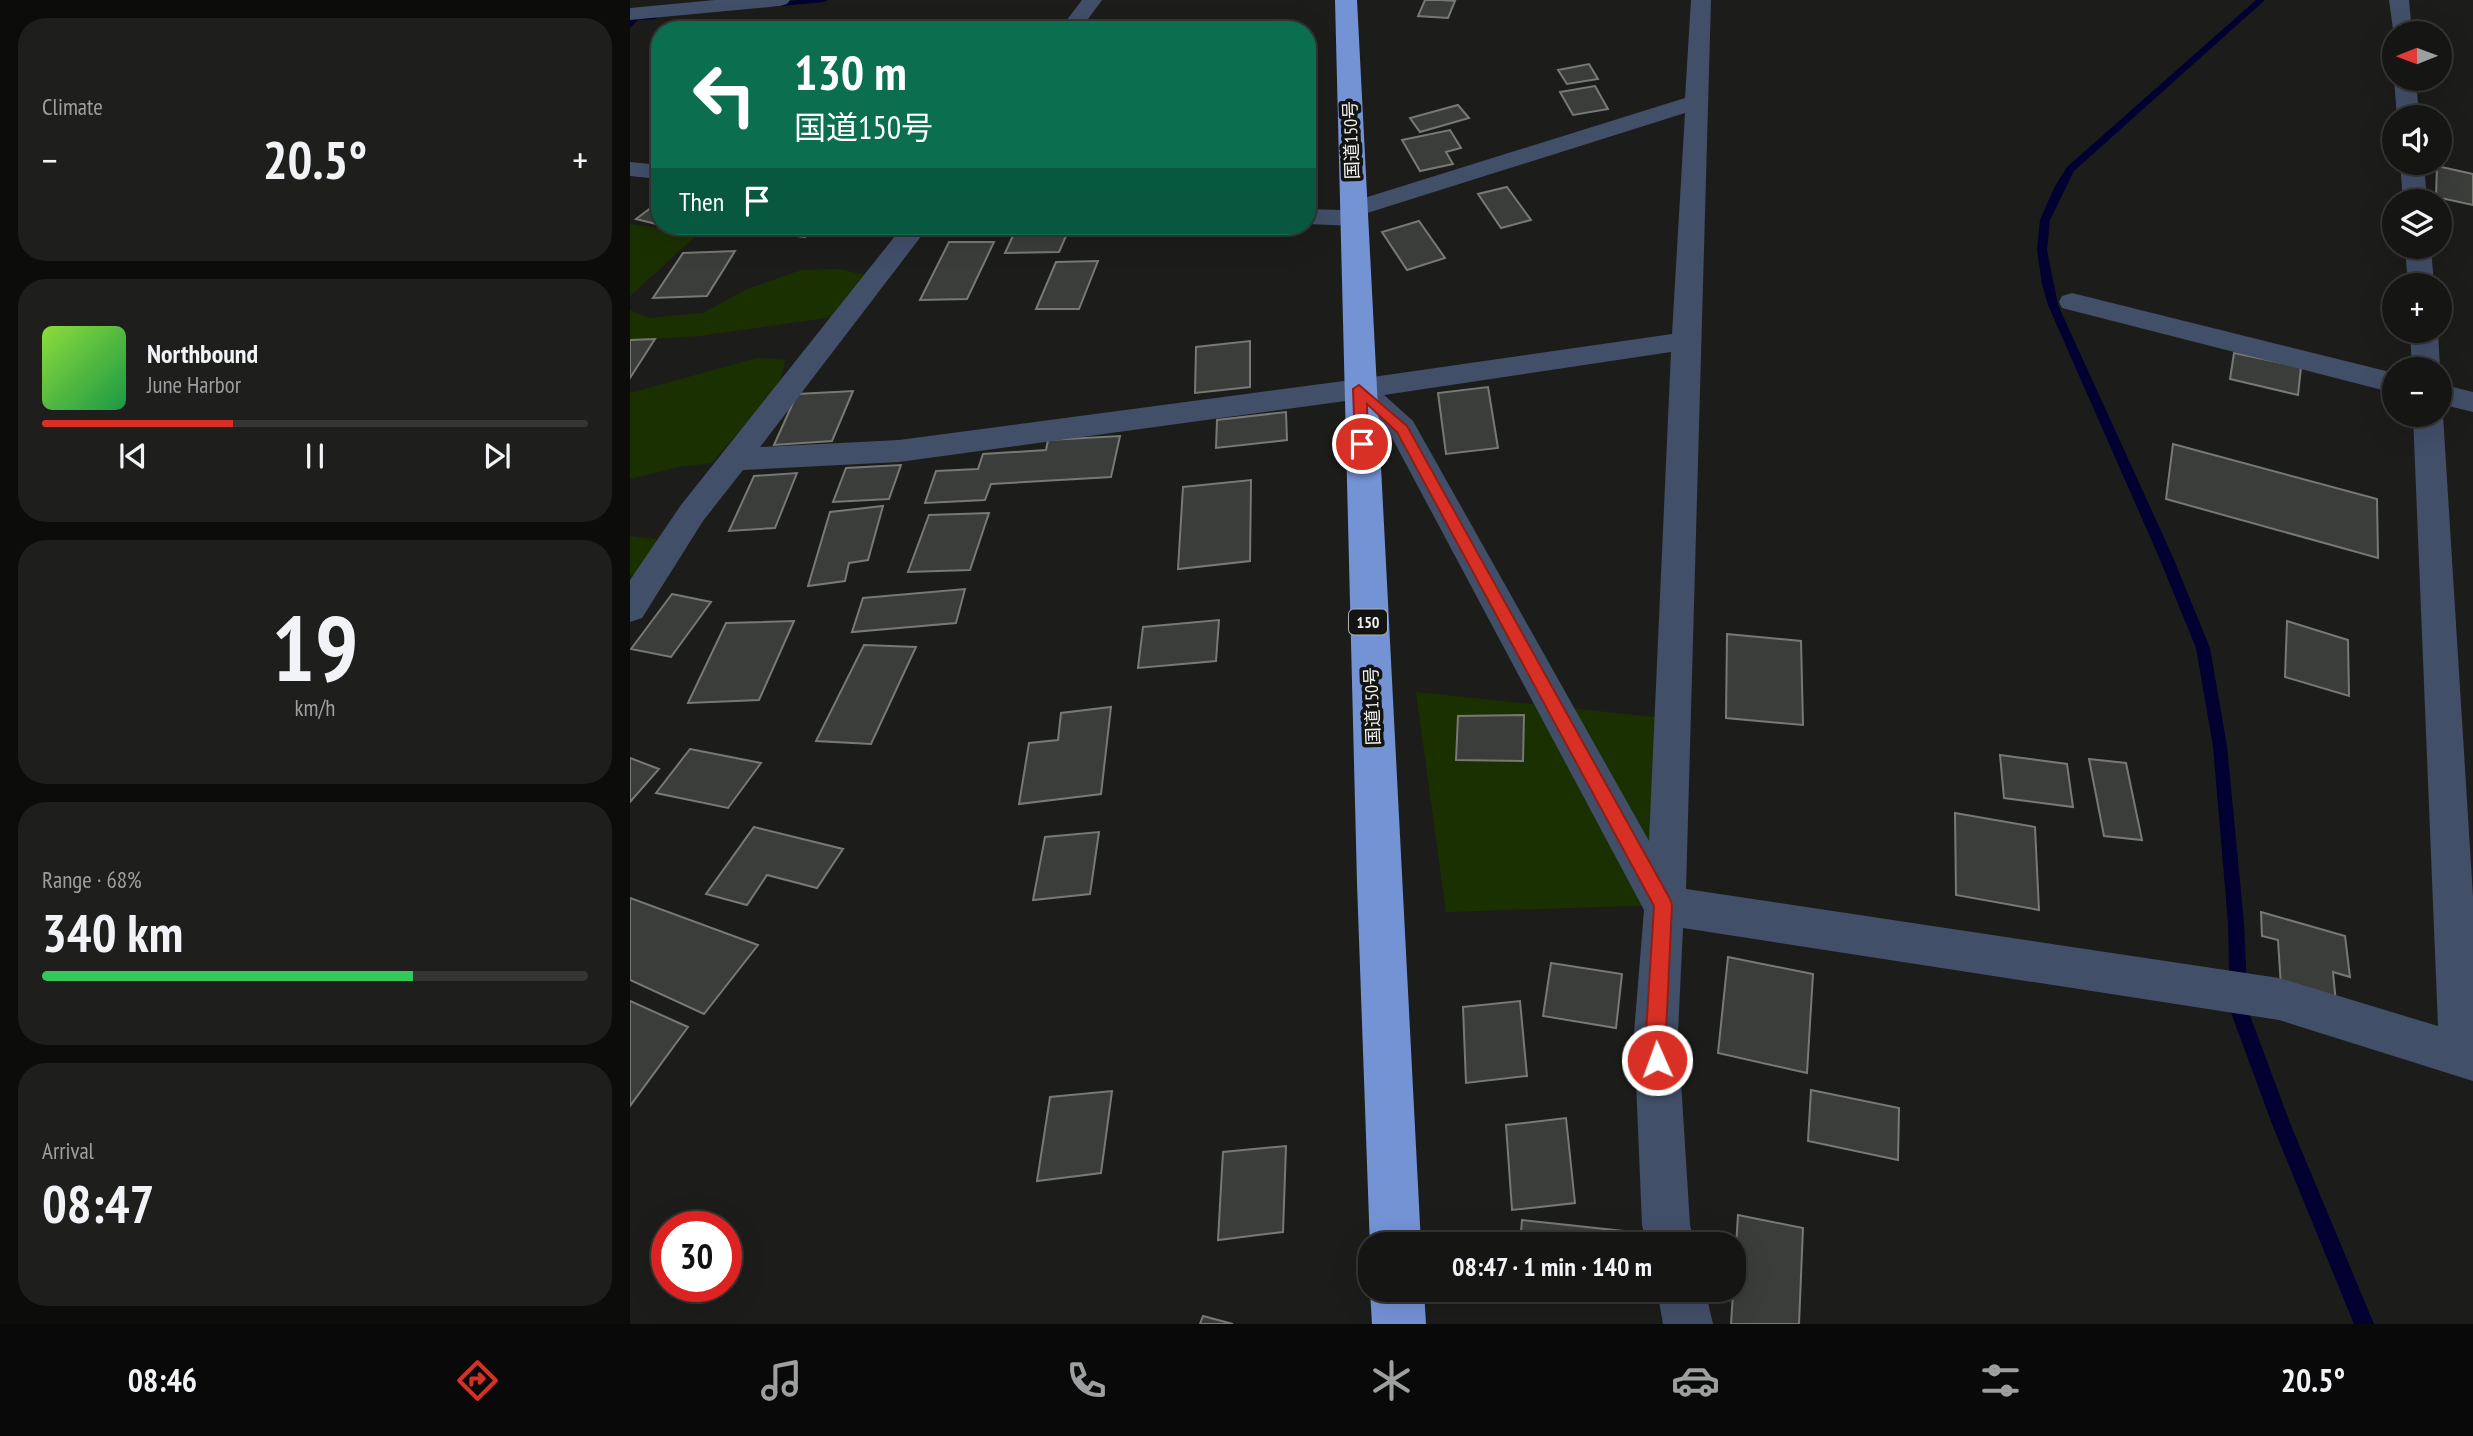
<!DOCTYPE html>
<meta charset="utf-8">
<style>
:root{--surface:#151614;--page:#1e1f1d;--text:#f1f3f6;--muted:#9d9fa0;--line:#343534;--accent:#d93025}
body{margin:0;font-family:"PT Sans Narrow","Noto Sans JP",sans-serif;background:var(--page);color:var(--text);height:100vh;display:flex;flex-direction:column;font-size:26px;white-space:nowrap}
*{box-sizing:border-box;margin:0}
p{font-size:23px;color:var(--muted)}
.icon{flex:none;width:38px;height:38px;fill:none;stroke:currentColor;stroke-width:2;stroke-linecap:round;stroke-linejoin:round}
.map{position:relative;flex:1;overflow:hidden}
.sheet{display:flex;flex-direction:column;gap:18px;padding:18px;background:#0c0c0b;width:630px}
.sheet>*{flex:none}
.top-card{position:absolute;left:21px;top:21px;width:665px;height:214px;border-radius:28px;box-shadow:0 7px 28px #0002,0 0 0 2px var(--line);background:#0b6e4f;color:#fff;overflow:hidden}
.needle{width:46px;rotate:269deg}
.tools{position:absolute;left:1752px;top:21px;display:grid;gap:14px}
.tools a{display:grid;place-items:center;width:70px;height:70px;border-radius:50%;background:var(--surface);box-shadow:0 7px 28px #0002,0 0 0 2px var(--line);font-size:35px}
.speed{position:absolute;left:21px;top:1211px;display:flex;gap:14px;font-size:35px;font-weight:700;text-align:center}
.speed>*{display:grid;place-content:center;width:91px;height:91px;border-radius:50%;background:var(--surface);box-shadow:0 7px 28px #0002,0 0 0 2px var(--line);line-height:1}
.speed .limit{border:10px solid #d22;background:#fff;color:#111}
.pin{position:absolute;display:grid;place-items:center;width:60px;height:60px;color:#fff;margin:-30px;border:4px solid #fff;border-radius:50%;box-shadow:0 2px 7px #0007}
.me{position:absolute;width:77px;margin:-38px;rotate:358deg;stroke-linejoin:round;filter:drop-shadow(0 0 5px #0008)}
.turn{display:flex;align-items:center;gap:24px;height:147px;padding:0 28px;font-size:32px}
.turn .icon{width:91px;height:91px;stroke-width:2.5}
.turn b{display:block;font-size:49px;line-height:60px}
.then{display:flex;align-items:center;height:66px;padding:0 28px;background:#0003;gap:14px;font-size:26px}
.big{font-size:52px;font-weight:600;line-height:1.1}
.sheet .tile{flex:1;display:flex;flex-direction:column;justify-content:center;gap:10px;min-width:0;padding:0 24px;border-radius:28px;background:var(--page)}
.sheet .dial{align-items:center;gap:0}
.dial b{font-size:91px;line-height:1}
.song{display:flex;align-items:center;gap:21px}
.cover{width:84px;height:84px;border-radius:10px;background:linear-gradient(135deg,hsl(90 70% 55%),hsl(140 70% 35%))}
.played{height:7px;border-radius:4px;background:linear-gradient(90deg,var(--accent) 35%,var(--line) 35%)}
.keys{display:flex;justify-content:space-around;direction:ltr}
.heat{display:flex;justify-content:space-between;align-items:center;font-size:38px;direction:ltr}
.charge{height:10px;border-radius:5px;background:linear-gradient(90deg,#34c759 68%,var(--line) 0)}
.trip{position:absolute;left:728px;top:1232px;width:388px;height:70px;border-radius:28px;background:var(--surface);box-shadow:0 7px 28px #0002,0 0 0 2px var(--line);font-weight:600;line-height:70px;text-align:center}
.dock{display:flex;height:112px;justify-content:space-around;align-items:center;background:#080908;color:var(--muted)}
.dock .icon{width:49px;height:49px}
.dock .active{color:var(--accent)}
.dock b{font-size:32px;color:var(--text)}
main{display:flex;flex:1;min-height:0}
.map>svg:first-child{display:block}
.green{fill:#1b3000}
.lines{fill:none;stroke-linecap:round;stroke-linejoin:round}
.stream{fill:#010031;fill-rule:evenodd}
.building{fill:#3a3d39;stroke:#777975;stroke-width:2}
.street{fill:#424f69;fill-rule:evenodd}
.highway{fill:#7493d5;fill-rule:evenodd}
.route{fill:#d93025;stroke:#8d1f18;stroke-width:2}
.labels{text-anchor:middle;dominant-baseline:central;stroke-width:7;stroke-linejoin:round;paint-order:stroke}
.shield{fill:#131411;stroke:#aeafad;stroke-width:2}
.shield-label{font-size:16px;font-weight:bold;fill:#f1f2f0}
.street-label{font-size:18px;fill:#f1f2f0;stroke:#131411}
</style>
<main>
<section class="sheet">
<div class="tile"><p>Climate</p>
<div class="heat"><a>−</a><b class="big">20.5°</b><a>+</a></div>
</div>
<div class="tile">
<div class="song"><i class="cover"></i><div><b>Northbound</b><p>June Harbor</p></div></div>
<div class="played"></div>
<div class="keys"><svg class="icon" aria-label="previous" viewBox="0 0 24 24"><path d="M18 5L8 12l10 7zM5 5v14"/></svg><svg class="icon" aria-label="pause" viewBox="0 0 24 24"><path d="M8 5v14M16 5v14"/></svg><svg class="icon" aria-label="next" viewBox="0 0 24 24"><path d="M6 5l10 7-10 7zM19 5v14"/></svg></div>
</div>
<div class="tile dial"><b>19</b><p>km/h</p></div>
<div class="tile"><p>Range · 68%</p><b class="big">340 km</b><div class="charge"></div></div>
<div class="tile"><p>Arrival</p><b class="big">08:47</b></div>
</section>
<div class="map">
<svg width="1843" height="1324" viewBox="0 0 1843 1324">
<rect width="100%" height="100%" fill="#1c1d1a"/>
<path class="green" d="M0,224L50,231L56,226H125L121,230L66,236L0,296Z
M210,269L234,275L216,315L69,336L0,340V310L18,318L73,313L117,289L171,270Z
M127,358L155,360L150,384L82,463L48,467L0,479V393Z
M0,536L26,539L22,574L0,575Z
M786,692L1043,719L1033,905L816,912Z"/>
<g class="lines">
<path class="stream" d="M168,0H198L194,2L141,7L137,5L141,3Z
M1626,0H1635L1444,171L1420,220L1417,250L1428,305L1542,555L1580,648L1597,746L1614,923L1618,1010L1660,1123L1744,1324H1724L1642,1124L1600,1010L1598,923L1583,746L1566,648L1528,555L1418,305L1412,284L1407,250L1410,220L1424,188L1437,167Z
M23,15L27,17L26,19L8,20L0,28V20L3,16Z"/>
</g>
<path class="building" d="M795,0H812L825,1L818,18L788,16Z
M959,64L968,79L937,84L928,70Z
M965,86L978,109L943,115L930,92Z
M828,105L839,118L790,132L780,118Z
M820,130L831,148L816,152L823,164L790,171L772,140Z
M1807,166L1843,174V205L1806,197Z
M877,187L901,220L871,228L848,194Z
M30,201V225L6,219Z
M789,221L815,258L777,270L752,232Z
M140,226H187L175,237L133,232Z
M387,227H440L429,252L375,253Z
M319,242H364L337,299L290,300Z
M105,251L77,296L23,298L53,253Z
M468,261L449,309H406L426,262Z
M25,339L0,378V340Z
M620,341V387L565,393L566,347Z
M1604,353L1671,367L1668,395L1600,379Z
M858,387L868,448L816,454L808,393Z
M223,391L202,441L144,445L167,394Z
M656,412L657,440L586,448L587,420Z
M490,436L481,477L361,484L355,500L295,503L306,471L348,469L353,454L416,450L418,440Z
M1543,444L1747,499L1748,558L1536,499Z
M271,465L259,499L203,502L216,468Z
M167,473L145,528L99,531L124,476Z
M621,480L620,561L548,569L553,487Z
M253,506L238,560L219,563L215,581L178,586L200,512Z
M359,513L340,570L278,572L299,515Z
M335,589L326,623L222,632L233,598Z
M42,594L81,602L41,657L1,649Z
M589,620L586,661L508,668L513,627Z
M164,621L129,700L58,703L96,623Z
M1657,621L1718,640L1719,696L1655,677Z
M1097,634L1171,641L1173,725L1096,718Z
M234,645L286,647L241,744L186,741Z
M481,707L471,794L389,804L399,743L428,740L431,713Z
M894,715L893,761L826,760L828,716Z
M60,749L131,763L98,808L26,793Z
M1370,755L1437,764L1443,807L1374,798Z
M0,758L29,769L0,802Z
M1459,759L1496,763L1512,840L1474,836Z
M1325,813L1405,827L1409,910L1326,895Z
M124,827L213,849L187,888L137,875L117,905L76,894Z
M469,832L460,894L403,900L415,837Z
M0,898L128,945L74,1014L0,980Z
M1631,912L1715,936L1720,977L1703,972L1706,1003L1651,987L1648,940L1632,936Z
M1098,957L1183,974L1177,1073L1088,1053Z
M921,963L992,974L986,1028L913,1016Z
M0,1001L58,1027L0,1106Z
M890,1001L897,1076L836,1083L833,1007Z
M1181,1090L1269,1108L1268,1160L1178,1141Z
M482,1091L471,1173L407,1181L420,1097Z
M936,1118L945,1203L882,1210L876,1125Z
M656,1146L653,1232L588,1240L593,1152Z
M1108,1215L1173,1228L1169,1324H1101Z
M892,1220L993,1231L992,1244H890Z
M912,1290H989V1299Z
M573,1316L603,1324H570Z"/>
<g class="lines">
<path class="street" d="M85,0H160L157,4L150,6L0,20V8Z
M452,0H472L450,30H429Z
M1061,0H1081L1056,889L1649,978L1808,1026L1783,415H1810V409L1813,415L1843,897V1081L1649,1020L1053,928L1048,1033L1060,1225L1065,1244H1017L1012,1225L1004,1033L1014,910L761,436L723,400L269,462L113,470L73,521L12,618L0,622V580L51,505L273,226H299L130,447L269,440L729,379L1042,334L1055,113L734,214L737,218L733,223L724,226L677,224V209L712,210L715,204L1055,98ZM1041,352L1019,841L783,421L754,395Z
M1759,0H1779L1782,33H1764V37Z
M1764,79H1786L1789,117H1767Z
M0,162L30,165V179L0,176Z
M1770,163H1794L1797,201H1773Z
M1775,247H1801L1804,285H1778Z
M1442,293L1764,373V393L1432,308L1429,302L1432,296Z
M1780,331H1808L1810,369V370L1782,369Z
M1810,384L1843,392V412L1810,404Z
M1027,1290H1075L1083,1324H1033Z"/>
<path class="highway" d="M705,0H727L791,1244H740V1248L727,883Z
M740,1290H794L796,1324H742Z"/>
</g>
<path class="route" d="M729,385L777,426L1040,899L1042,905L1036,1033L1037,1060L1034,1068L1027,1070L1020,1068L1016,1033L1024,906L767,432L737,404L738,444L732,449L725,444L723,389Z"/>
<g class="labels">
<rect class="shield" x="719" y="609.5" width="38" height="25" rx="5"/>
<g class="shield-label">
<text x="738" y="622">150</text>
</g>
<g class="street-label">
<text transform="translate(721 140) rotate(-92)">国道150号</text>
<text transform="translate(742 706) rotate(-92)">国道150号</text>
</g>
</g>
</svg>
<div class="tools">
<a><svg class="needle" viewBox="-14 -14 28 28"><path d="M0-13l5 13h-10z" fill="#e53935"/><path d="M0 13l5-13h-10z" fill="#9d9fa0"/></svg></a>
<a><svg class="icon" aria-label="sound" viewBox="0 0 24 24"><path d="M4 9h4l5-4v14l-5-4H4zM17 9q2 3 0 6"/></svg></a>
<a><svg class="icon" aria-label="layers" viewBox="0 0 24 24"><path d="M12 4l9 5-9 5-9-5zM3 14l9 5 9-5"/></svg></a>
<a>+</a>
<a>−</a>
</div>
<div class="speed"><div class="limit">30</div></div>
<div class="pin" style="left:732px;top:444px;background:#d93025"><svg class="icon" aria-label="arrive" viewBox="0 0 24 24"><path d="M6 21V4h12l-3 4 3 4H6"/></svg></div>
<svg class="me" style="left:1027px;top:1060px" viewBox="-20 -20 40 40"><circle r="17" fill="#d93025" stroke="#fff" stroke-width="3"/><path d="M0-11L8 9 0 5-8 9z" fill="#fff"/></svg>
<div class="trip">08:47 · 1 min · 140 m</div>
<div class="top-card">
<div class="turn"><svg class="icon" aria-label="left" viewBox="0 0 24 24"><path d="M17 20v-9H6M10 6l-5 5 5 5"/></svg><div><b>130 m</b>国道150号</div></div>
<div class="then">Then<svg class="icon" aria-label="arrive" viewBox="0 0 24 24"><path d="M6 21V4h12l-3 4 3 4H6"/></svg></div>
</div>
</div>
</main>
<nav class="dock">
<b>08:46</b>
<svg class="icon active" aria-label="directions" viewBox="0 0 24 24"><path d="M12 3l9 9-9 9-9-9zM9 14v-3h6M13 9l2 2-2 2"/></svg>
<svg class="icon" aria-label="music" viewBox="0 0 24 24"><path d="M9 18V5l10-2v13"/><circle cx="6" cy="18" r="3"/><circle cx="16" cy="16" r="3"/></svg>
<svg class="icon" aria-label="phone" viewBox="0 0 24 24"><path d="M5 4h4l2 5-3 2q2 4 5 5l2-3 5 2v4C11 20 4 13 5 4z"/></svg>
<svg class="icon" aria-label="climate" viewBox="0 0 24 24"><path d="M12 3v18M4 7l16 10M4 17L20 7"/></svg>
<svg class="icon" aria-label="car" viewBox="0 0 24 24"><path d="M5 17H2v-5l4-1 3-4h7l3 4 3 1v5h-3M9 17h6M6 11h13"/><circle cx="7" cy="17" r="2"/><circle cx="17" cy="17" r="2"/></svg>
<svg class="icon" aria-label="filters" viewBox="0 0 24 24"><path d="M4 7h16M4 17h16"/><circle cx="9" cy="7" r="2"/><circle cx="15" cy="17" r="2"/></svg>
<b>20.5°</b>
</nav>
